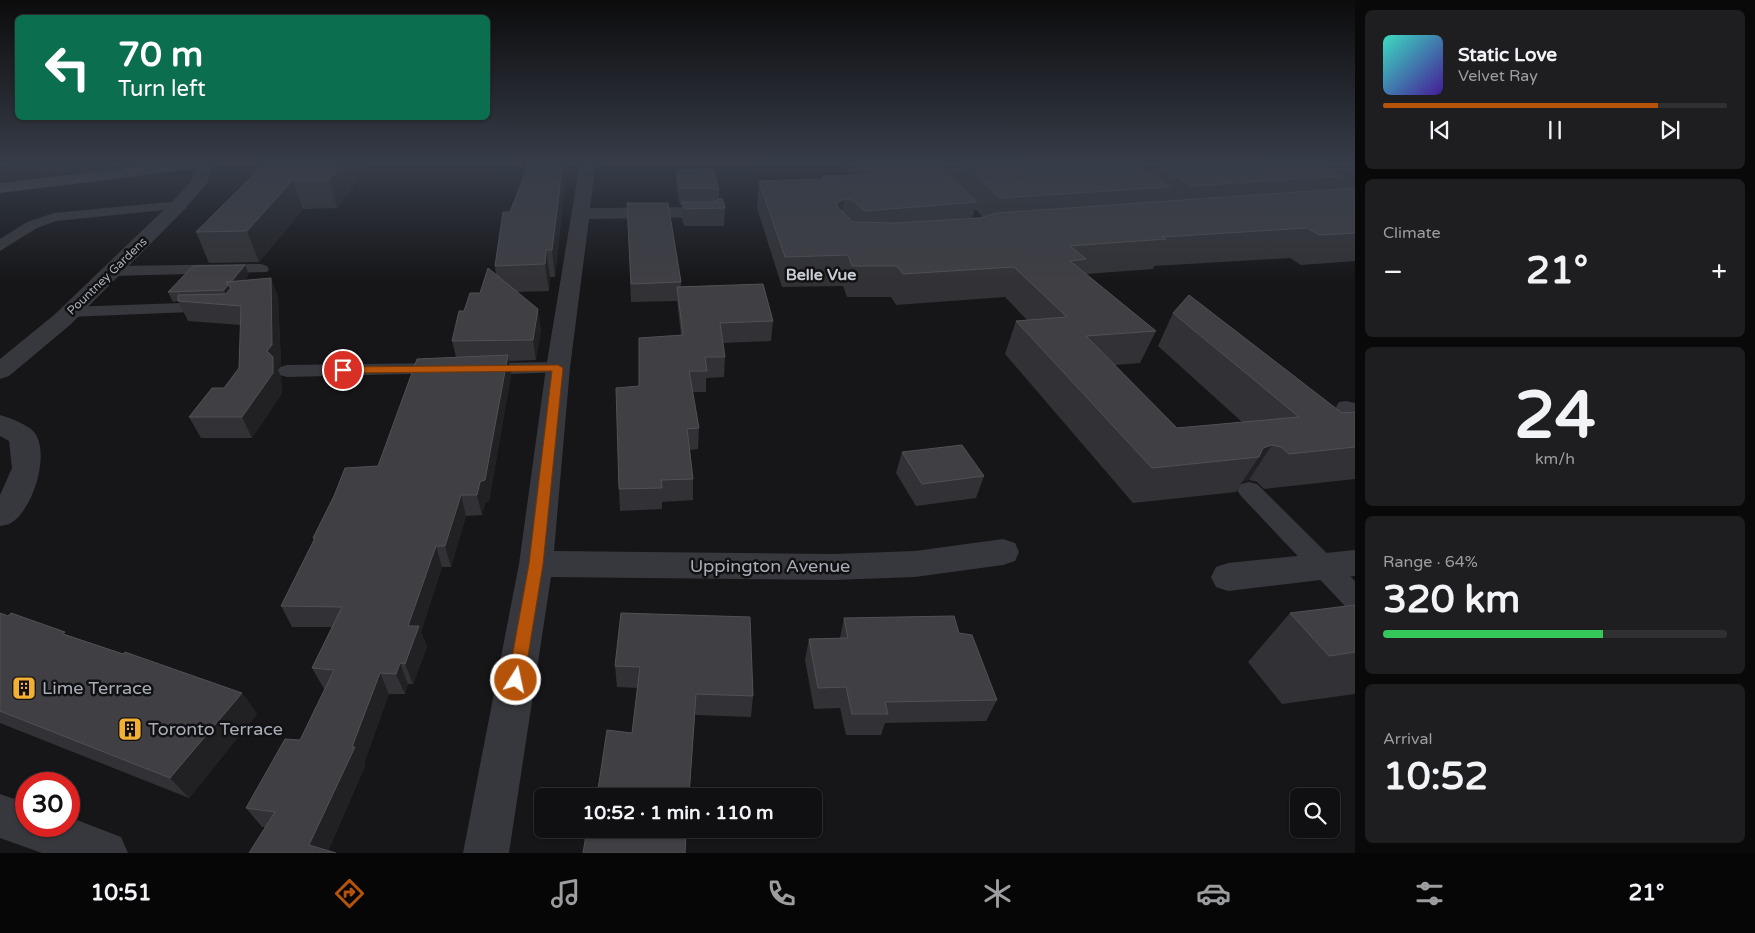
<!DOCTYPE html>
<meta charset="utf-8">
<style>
:root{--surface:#101012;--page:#1e1e20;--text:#f1f3f6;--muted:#9c9d9f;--line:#303032;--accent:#b45309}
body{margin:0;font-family:"Varela Round",sans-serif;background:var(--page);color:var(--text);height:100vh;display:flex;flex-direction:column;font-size:19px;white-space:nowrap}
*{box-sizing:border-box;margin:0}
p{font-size:16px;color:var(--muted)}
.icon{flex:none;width:28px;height:28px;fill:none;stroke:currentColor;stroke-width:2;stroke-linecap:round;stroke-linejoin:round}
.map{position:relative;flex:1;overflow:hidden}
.drawer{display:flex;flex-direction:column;gap:10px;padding:10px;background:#09090a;width:400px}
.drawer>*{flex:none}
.hud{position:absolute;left:15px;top:15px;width:475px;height:105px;border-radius:8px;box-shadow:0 1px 4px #0004,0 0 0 1px var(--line);background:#0b6e4f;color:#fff;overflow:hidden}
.controls{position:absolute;left:1290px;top:788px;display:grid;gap:10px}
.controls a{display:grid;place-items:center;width:50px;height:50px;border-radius:8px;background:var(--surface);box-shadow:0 1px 4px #0004,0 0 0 1px var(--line);font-size:25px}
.speed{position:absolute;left:15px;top:772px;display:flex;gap:10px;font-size:25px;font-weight:700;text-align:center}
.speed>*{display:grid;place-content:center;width:65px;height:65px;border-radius:50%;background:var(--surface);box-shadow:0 1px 4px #0004,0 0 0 1px var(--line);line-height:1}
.speed .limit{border:8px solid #d22;background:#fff;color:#111}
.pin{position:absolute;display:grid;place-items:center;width:42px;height:42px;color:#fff;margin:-21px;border:2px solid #fff;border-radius:50%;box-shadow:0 1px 5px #0007}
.me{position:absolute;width:55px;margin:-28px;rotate:10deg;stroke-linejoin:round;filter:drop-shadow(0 0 4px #0008)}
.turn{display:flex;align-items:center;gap:18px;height:105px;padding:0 20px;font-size:22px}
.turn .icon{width:65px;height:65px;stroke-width:2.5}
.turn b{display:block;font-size:35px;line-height:42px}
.big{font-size:38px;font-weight:700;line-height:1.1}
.drawer .widget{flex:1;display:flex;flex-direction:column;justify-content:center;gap:8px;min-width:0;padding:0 18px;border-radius:8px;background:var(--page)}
.drawer .dial{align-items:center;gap:0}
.dial b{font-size:65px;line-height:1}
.song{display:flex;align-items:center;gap:15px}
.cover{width:60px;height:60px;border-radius:8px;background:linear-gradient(135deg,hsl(170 70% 55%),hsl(260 70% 35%))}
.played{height:5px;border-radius:2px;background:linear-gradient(90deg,var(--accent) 80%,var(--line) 80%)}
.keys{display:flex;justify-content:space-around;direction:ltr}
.heat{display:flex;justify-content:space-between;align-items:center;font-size:28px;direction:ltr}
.charge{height:8px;border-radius:4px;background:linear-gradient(90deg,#34c759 64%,var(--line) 0)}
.trip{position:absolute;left:534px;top:788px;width:288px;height:50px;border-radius:8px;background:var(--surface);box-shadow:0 1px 4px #0004,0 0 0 1px var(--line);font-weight:700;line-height:50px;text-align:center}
.tabs{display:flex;height:80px;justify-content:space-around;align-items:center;background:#060607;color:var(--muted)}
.tabs .icon{width:35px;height:35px}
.tabs .current{color:var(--accent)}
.tabs b{font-size:22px;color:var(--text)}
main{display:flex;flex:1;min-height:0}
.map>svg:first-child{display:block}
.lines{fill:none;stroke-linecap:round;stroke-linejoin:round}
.lane{fill:#37383d;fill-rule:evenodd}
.street{fill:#37383d;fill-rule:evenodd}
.secondary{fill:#45474d;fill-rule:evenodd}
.wall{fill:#323236;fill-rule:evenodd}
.shaded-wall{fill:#212124}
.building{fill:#3f3f44;stroke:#4f5156}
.route{fill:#b45309;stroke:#753606}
.labels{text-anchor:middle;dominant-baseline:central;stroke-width:5;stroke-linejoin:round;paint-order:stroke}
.far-street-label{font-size:12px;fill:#a8adb8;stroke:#111113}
.far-district-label{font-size:16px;font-weight:bold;fill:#c9ccd4;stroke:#111113}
.near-street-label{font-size:18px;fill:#a8adb8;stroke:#111113}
.near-poi-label{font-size:18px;fill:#a8adb8;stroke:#111113;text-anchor:start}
</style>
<main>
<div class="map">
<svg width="1355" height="853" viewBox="0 0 1355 853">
<rect width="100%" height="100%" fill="#161618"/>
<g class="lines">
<path class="lane" d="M179,201L184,202L186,205L184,208L56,221L37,228L0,251V239L27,222L54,213Z
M261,264L267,266L269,269L267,272L112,276L104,271L112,266Z
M209,302L215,303L218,307L215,311L69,317L63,316L60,312L63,308L69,307Z
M558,362L565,364L568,368L565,372L482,375L475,373L472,369L475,365L482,363Z
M442,363L449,365L452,369L449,373L287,377L280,375L277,371L280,367L287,365Z
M1346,401L1355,403V417L1339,412L1336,407L1339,402Z
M1249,482L1257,484L1355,581V609L1345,606L1241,496L1237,490L1241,484Z"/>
<path class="street" d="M199,162L214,163L207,183L185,209L70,325L9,376L0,379V359L54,315L173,201L191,181Z
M580,162H596L590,208L712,207L718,208L721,212L718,216L712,217L589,219L570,368L554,551L834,554L915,551L1003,539L1015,543L1019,552L1015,561L1003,565L915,577L834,580L551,577L509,853H463L519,564L546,368Z
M0,415C10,418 27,424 34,432C51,453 33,510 11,523C8,525 3,525 0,526V495L12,468L9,441L0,436Z
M1355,550V576L1228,591L1216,587L1211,577L1216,567L1228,563Z
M0,794L26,803V826H69V817L121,837L128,853H42L0,838Z"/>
<path class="secondary" d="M170,162H218L210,167L0,193V183Z"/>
</g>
<path class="wall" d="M266,162H371L337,208L303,209L259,262L209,263L196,232Z
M529,162H569L565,184L555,277H550L549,291L517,292L541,329L536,360L509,361L511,375L489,501L485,503L482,515L466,516L451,567H442L421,632L427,647L413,684H408L405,694H389L364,763L365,766L328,851L249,853L265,827H262L246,808L300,740L325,689H324L312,668L332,627H292L281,606L314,540L313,538L378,466L456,357L452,341L464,311L496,275L495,266L510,212L526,171Z
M839,162H1355V261L1301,265L1290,258L1154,266L1153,269L1086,274L1156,331L1140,363L1115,365L1177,428L1242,422L1158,346L1173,313L1342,413L1355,412V479L1264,489L1257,482L1249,480L1242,482L1236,492L1133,503L1005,354L1016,321L1027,320L1005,297L896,305L891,297H847L843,286L782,287L757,208L759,181L822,179V176L848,175L849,173L838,163ZM975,209L983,217L972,218Z
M676,170L719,190V199L725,208L724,226H684L682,219V205H680L676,186Z
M627,203L681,282V287L773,321L771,341L723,343L725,357L724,377L706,378V392H692L699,428L698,449L690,450L693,479V500L662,502V509L620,511L619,489L639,386L681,335L677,301L631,302Z
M249,274L244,281L271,278L278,297L281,365L277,368L281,377L282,393L252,438H201L189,417L224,388L239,368L241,325L188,321L178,301L173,302L168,292Z
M902,452L984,476L976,498L916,506L896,473Z
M1355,605V694L1282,704L1248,662L1290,613Z
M0,613L242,693L257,714L189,798L0,723Z
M621,613L753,696L751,717L695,715L689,796H597L632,733L637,688L617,687L615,666Z
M844,618L959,633L997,700L986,721L885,723L881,735H846L840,708L814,709L805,660L809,639L840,638Z"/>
<path class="shaded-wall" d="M0,162H160L0,181Z
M343,162H371L337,208L329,180Z
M563,162H569L565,184L555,277L552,250Z
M293,180L303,209L259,262L247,231Z
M844,199L840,227L833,231L837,203Z
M546,250L550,277L549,291L545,264Z
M245,265L249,274L233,294L228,285Z
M271,278L278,297L281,365L277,368L281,377L282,393L252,438L242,417L267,351Z
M228,285L232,295L228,300L224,290Z
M538,309L541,329L536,360L533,340Z
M508,355L511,375L489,501L485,503L482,515L477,495Z
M1272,445L1249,480L1242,482L1259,457L1263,448Z
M461,495L466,516L451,567L445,546Z
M436,546L442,567L421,632L427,647L413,684L405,664L408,626Z
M400,663L408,684L405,694L396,674Z
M380,673L389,694L364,763L365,766L327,853L309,845L352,747Z
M242,693L257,714L189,798L170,778Z
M696,694L695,715L689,796Z
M686,829H687L686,853H685Z"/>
<path class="building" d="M0,162H22L0,165Z
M266,162H343L329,180H293L247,231L196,232Z
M529,162H563L552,250H546L545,264L495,266L503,212H510L526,171Z
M858,162H936L977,202L864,211L852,200L844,199L837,203V206L853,222L896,223L979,218L997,213L1355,188V233L1319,235L1307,228L1162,237L1166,239L1070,246L1086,259L1070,261L1156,331L1086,336L1177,428L1299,417L1173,313L1189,295L1342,413L1355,412V447L1289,454L1281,447L1272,445L1263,448L1259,457L1152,468L1016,321L1067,317L1014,267L903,274L897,266H852L848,255L785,257L759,181L824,179L822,176L874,175Z
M961,162H1131L1170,187L1000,198Z
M1153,162H1310L1342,176L1192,186Z
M1347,162H1355V165Z
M713,169L719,190L713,188H680L676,170Z
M722,198L725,208L684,209L682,202H713Z
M627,203H668L681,282L631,284Z
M245,265L231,282H226L228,285L224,290L168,292L193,266Z
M488,268L538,309L533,340L452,341L459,311H464L470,293H480Z
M271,278L272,345L267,351L273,357V373L242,417H189L212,388H224L239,368L241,306L178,301V295L226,294L231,288L226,282Z
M763,284L773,321L720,323L725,357H705L707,371H689L699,428L687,429L693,479L661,480L662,488L619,489L616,388L639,386V338L683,335L677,287Z
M508,355L485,480L480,482L477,495H461L445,546H436L408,626H419L405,664L400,663L396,674L380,673L352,747H355L309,845L336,853H249L275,812L246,808L285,739L300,740L334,670L312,668L342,607L281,606L315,538H313L334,496L345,468L378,466L417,359Z
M962,445L984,476L922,484L902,452Z
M1355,605V652L1329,656L1290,613Z
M0,613L8,616L11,613L65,632L63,634L123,654L125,652L242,693L170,778L0,711Z
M621,613L750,617L753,696L696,694L689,796H597L607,730L632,733L640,667L615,666Z
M954,616L959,633L972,635L997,700L885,702L888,714H852L846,687L818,688L809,639L848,638L844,618Z
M587,829H686L685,853H583Z"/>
<linearGradient id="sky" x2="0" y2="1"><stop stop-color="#0c0c0d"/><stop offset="0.58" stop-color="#363c48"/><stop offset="1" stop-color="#363c48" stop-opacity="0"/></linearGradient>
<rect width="1355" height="281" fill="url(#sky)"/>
<path class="route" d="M558,365L563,368L543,564L524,680L521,685L516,687L510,685L508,680L529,564L552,371L343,373L338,370L343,367Z"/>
<defs>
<g id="building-square" transform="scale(1.25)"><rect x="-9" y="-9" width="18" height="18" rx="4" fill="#f2b134" stroke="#111113"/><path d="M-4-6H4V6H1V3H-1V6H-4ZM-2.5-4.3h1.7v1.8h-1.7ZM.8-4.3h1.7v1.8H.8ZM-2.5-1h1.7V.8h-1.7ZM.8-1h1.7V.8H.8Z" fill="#111"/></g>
</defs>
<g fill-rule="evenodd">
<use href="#building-square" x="24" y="688"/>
<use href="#building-square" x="130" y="729"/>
</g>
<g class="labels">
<g class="far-street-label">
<text transform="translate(107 276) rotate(-44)">Pountney Gardens</text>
</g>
<g class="far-district-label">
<text x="821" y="275">Belle Vue</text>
</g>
<g class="near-street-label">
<text x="770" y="566">Uppington Avenue</text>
</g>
<g class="near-poi-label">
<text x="42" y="688">Lime Terrace</text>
<text x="148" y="729">Toronto Terrace</text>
</g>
</g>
</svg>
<div class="controls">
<a><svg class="icon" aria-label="search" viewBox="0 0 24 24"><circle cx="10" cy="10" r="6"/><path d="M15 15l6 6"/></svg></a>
</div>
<div class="speed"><div class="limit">30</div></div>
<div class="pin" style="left:343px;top:370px;background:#d93025"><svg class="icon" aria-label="arrive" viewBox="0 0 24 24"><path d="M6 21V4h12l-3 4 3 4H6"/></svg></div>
<svg class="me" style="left:516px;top:680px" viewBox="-20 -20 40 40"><circle r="17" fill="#b45309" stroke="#fff" stroke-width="3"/><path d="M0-11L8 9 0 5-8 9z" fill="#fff"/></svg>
<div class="trip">10:52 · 1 min · 110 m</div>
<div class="hud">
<div class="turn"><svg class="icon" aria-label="left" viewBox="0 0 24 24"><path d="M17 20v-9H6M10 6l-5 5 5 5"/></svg><div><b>70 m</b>Turn left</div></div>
</div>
</div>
<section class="drawer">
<div class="widget">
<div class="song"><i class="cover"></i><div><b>Static Love</b><p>Velvet Ray</p></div></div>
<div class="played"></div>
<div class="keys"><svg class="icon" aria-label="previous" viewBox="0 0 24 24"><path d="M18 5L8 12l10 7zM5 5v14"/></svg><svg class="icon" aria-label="pause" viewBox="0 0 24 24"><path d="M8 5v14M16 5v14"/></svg><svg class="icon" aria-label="next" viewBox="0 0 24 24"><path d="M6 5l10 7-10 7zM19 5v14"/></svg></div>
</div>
<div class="widget"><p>Climate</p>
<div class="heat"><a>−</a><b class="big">21°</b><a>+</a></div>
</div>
<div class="widget dial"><b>24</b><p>km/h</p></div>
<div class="widget"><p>Range · 64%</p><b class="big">320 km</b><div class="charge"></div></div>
<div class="widget"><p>Arrival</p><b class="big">10:52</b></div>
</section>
</main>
<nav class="tabs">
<b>10:51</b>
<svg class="icon current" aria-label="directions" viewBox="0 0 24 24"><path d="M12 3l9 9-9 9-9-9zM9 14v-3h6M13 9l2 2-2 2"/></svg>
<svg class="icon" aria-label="music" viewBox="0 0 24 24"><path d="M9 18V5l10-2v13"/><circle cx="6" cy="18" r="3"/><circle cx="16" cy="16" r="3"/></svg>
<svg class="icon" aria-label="phone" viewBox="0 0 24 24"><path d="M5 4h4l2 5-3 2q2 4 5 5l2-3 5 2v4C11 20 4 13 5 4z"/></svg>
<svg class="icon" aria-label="climate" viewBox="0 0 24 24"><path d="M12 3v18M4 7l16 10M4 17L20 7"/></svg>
<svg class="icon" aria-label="car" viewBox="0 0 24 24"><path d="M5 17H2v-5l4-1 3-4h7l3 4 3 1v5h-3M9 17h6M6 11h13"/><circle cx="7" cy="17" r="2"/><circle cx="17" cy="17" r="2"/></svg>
<svg class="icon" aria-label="filters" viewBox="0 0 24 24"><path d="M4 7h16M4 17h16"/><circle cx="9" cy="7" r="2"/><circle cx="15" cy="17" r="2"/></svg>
<b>21°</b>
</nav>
